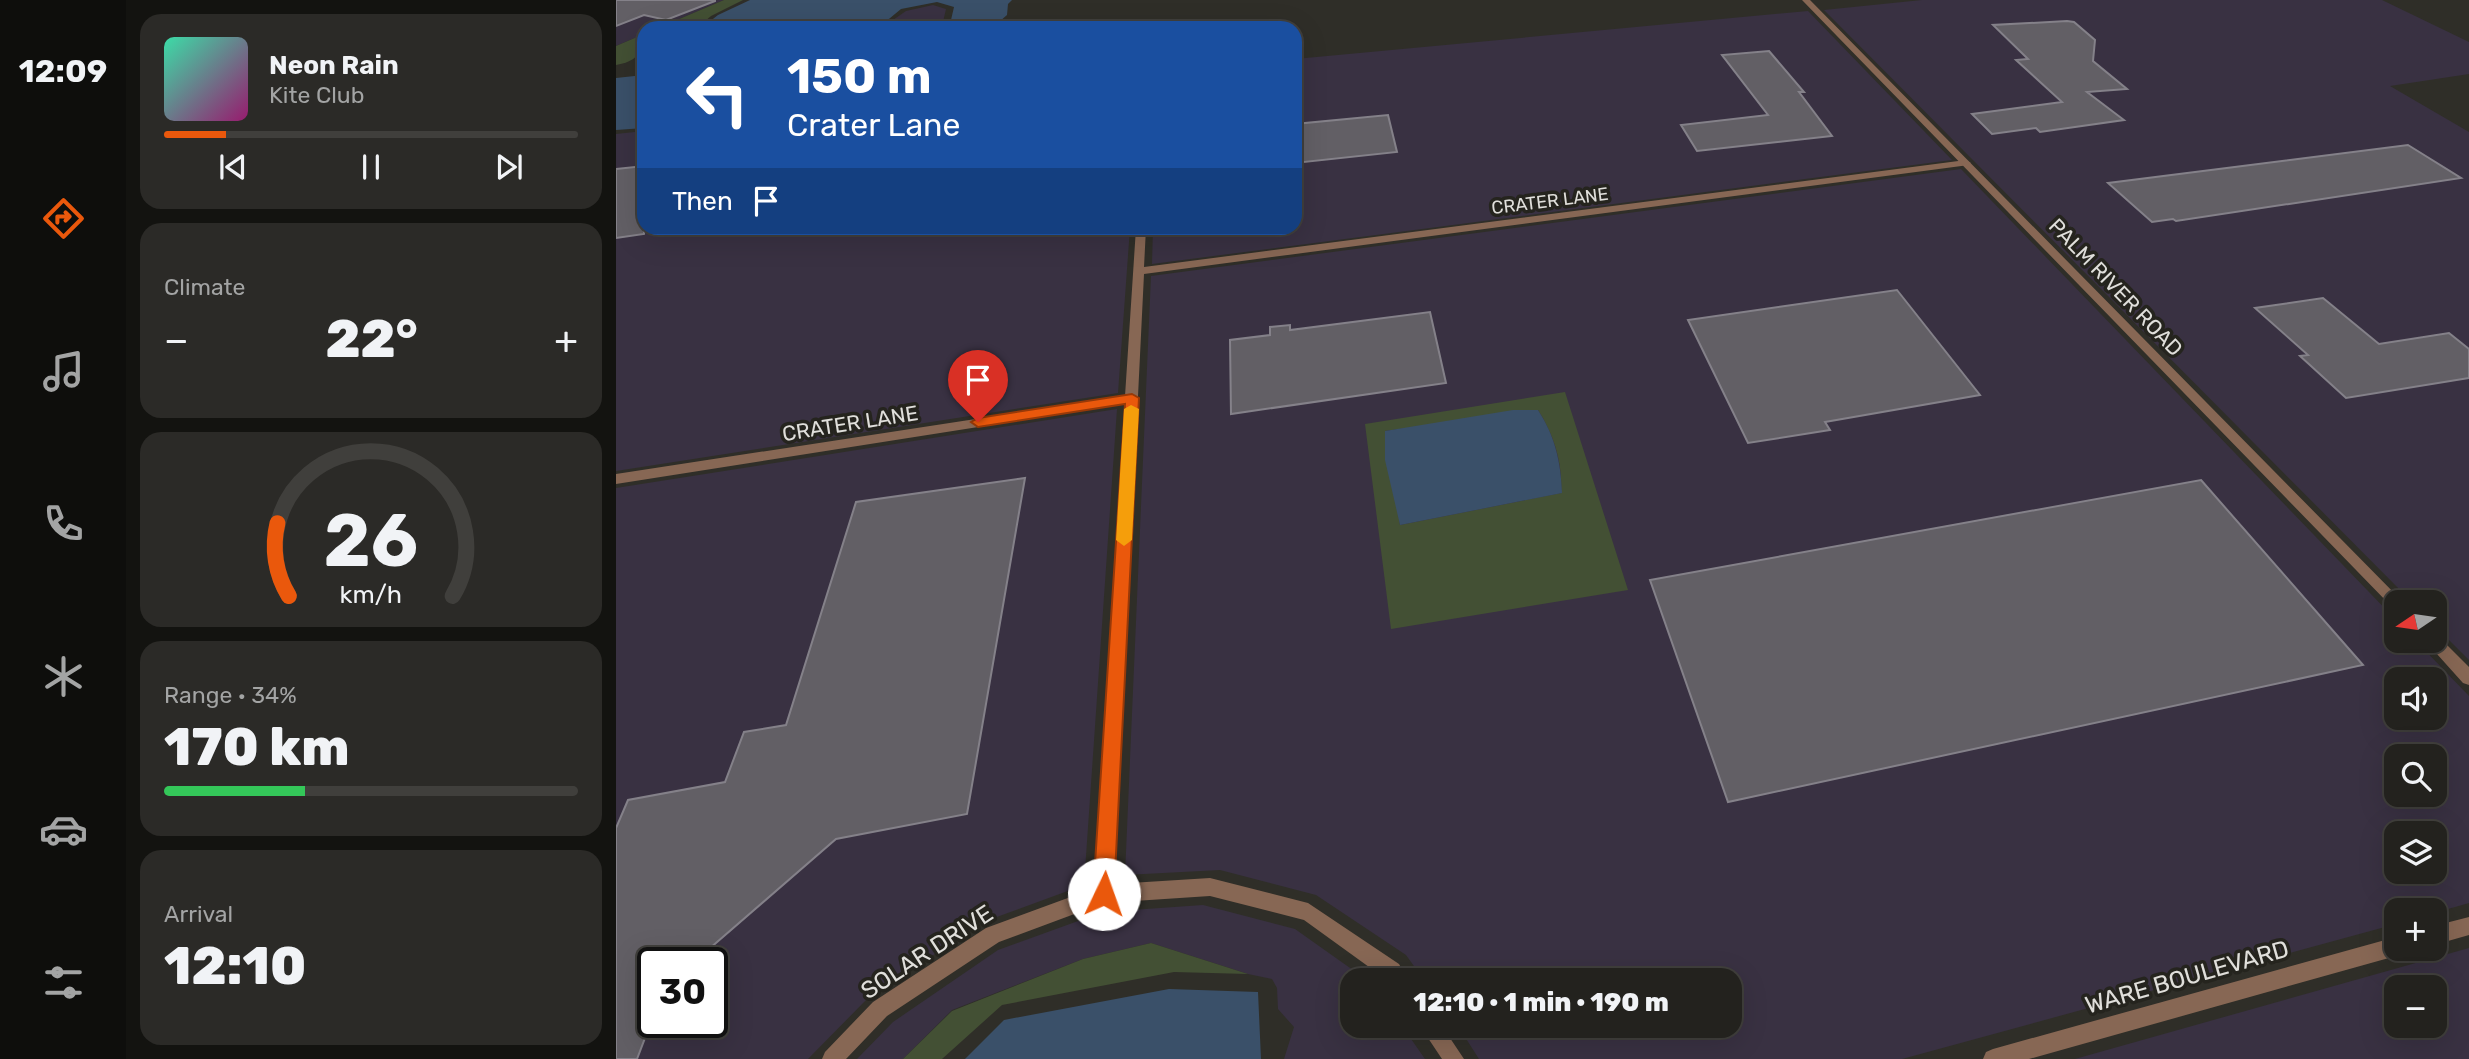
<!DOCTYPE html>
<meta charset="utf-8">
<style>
:root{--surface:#23221e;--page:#2b2a27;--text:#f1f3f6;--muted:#a3a4a4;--line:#403f3c;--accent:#ea580c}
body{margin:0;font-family:Rubik,sans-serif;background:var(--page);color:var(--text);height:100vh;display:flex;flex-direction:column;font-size:26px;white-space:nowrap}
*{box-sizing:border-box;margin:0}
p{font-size:23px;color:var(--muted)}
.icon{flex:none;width:38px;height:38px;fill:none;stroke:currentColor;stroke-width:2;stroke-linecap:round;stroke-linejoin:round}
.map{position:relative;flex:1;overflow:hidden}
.details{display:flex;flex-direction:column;gap:14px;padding:14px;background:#131310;width:490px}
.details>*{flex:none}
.banner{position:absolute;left:21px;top:21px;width:665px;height:214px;border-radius:21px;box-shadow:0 7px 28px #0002,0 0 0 2px var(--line);background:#1a4fa0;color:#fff;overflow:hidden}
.needle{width:46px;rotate:257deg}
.fabs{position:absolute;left:1768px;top:590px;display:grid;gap:14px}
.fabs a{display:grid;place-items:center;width:63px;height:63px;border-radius:14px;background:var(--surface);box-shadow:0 7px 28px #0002,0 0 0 2px var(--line);font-size:35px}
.speed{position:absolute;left:21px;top:947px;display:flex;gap:14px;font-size:35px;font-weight:700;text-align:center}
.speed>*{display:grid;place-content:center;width:91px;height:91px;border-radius:50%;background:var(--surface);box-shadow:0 7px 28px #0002,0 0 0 2px var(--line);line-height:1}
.speed .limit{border:4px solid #111;border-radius:10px;background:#fff;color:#111}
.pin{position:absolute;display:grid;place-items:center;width:60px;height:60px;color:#fff;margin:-72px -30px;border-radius:50% 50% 50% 0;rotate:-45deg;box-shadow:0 0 7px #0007}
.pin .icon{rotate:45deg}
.me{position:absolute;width:77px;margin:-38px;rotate:3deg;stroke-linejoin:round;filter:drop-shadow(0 0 5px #0008)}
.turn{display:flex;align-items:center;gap:24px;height:147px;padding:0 35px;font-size:32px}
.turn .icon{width:91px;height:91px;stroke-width:2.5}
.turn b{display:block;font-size:49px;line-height:60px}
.then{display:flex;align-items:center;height:66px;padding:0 35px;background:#0003;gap:14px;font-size:26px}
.big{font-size:52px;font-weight:800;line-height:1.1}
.details .tile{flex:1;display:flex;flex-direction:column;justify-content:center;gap:10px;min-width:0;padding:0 24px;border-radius:21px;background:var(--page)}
.details .dial{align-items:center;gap:0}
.dial svg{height:182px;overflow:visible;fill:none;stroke:var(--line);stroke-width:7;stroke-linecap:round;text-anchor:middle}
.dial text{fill:var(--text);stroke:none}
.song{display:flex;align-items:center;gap:21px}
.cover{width:84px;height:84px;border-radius:10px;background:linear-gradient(135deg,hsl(160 70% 55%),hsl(320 70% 35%))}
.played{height:7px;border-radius:4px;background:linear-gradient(90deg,var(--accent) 15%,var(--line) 15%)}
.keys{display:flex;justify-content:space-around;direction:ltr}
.heat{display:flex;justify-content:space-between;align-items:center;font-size:38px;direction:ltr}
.charge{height:10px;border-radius:5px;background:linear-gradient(90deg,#34c759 34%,var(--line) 0)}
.trip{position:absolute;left:724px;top:968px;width:402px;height:70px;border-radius:21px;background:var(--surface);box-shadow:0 7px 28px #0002,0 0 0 2px var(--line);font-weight:800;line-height:70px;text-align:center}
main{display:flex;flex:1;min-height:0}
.tabs{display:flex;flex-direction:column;width:126px;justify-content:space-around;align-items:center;background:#0e0e0c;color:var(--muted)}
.tabs .icon{width:49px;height:49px}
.tabs .on{color:var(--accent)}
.tabs b{font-size:32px;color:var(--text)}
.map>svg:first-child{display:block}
.commercial{fill:#393142;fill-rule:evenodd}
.green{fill:#435034;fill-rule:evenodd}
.water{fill:#3a5069}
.building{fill:#625f65;stroke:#848189;stroke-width:2}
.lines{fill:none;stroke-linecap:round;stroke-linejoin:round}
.minor{fill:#876754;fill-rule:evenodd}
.tertiary{fill:#876754;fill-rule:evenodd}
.route{fill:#ea580c;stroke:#983908;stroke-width:2}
.slow{fill:#f59e0b}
.labels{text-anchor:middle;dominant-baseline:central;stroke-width:7;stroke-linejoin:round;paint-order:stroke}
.far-street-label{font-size:18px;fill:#e0dfdb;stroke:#25241e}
.street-label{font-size:21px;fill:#e0dfdb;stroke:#25241e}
.near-street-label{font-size:24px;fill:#e0dfdb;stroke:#25241e}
</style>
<main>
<nav class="tabs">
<b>12:09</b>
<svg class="icon on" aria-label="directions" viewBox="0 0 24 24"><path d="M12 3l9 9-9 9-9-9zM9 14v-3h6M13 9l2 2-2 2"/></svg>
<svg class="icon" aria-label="music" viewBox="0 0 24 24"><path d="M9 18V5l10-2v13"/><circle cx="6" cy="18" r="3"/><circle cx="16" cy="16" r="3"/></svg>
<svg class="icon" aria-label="phone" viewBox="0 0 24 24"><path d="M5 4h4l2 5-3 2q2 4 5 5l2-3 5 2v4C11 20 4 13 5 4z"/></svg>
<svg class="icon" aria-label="climate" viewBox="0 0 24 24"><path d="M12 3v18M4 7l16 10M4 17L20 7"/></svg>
<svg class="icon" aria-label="car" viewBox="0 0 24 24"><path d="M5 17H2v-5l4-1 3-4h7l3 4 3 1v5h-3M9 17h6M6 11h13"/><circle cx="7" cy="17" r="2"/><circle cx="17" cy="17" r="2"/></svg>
<svg class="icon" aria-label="filters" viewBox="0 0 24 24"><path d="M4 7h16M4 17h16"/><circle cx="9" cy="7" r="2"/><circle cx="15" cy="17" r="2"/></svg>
</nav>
<section class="details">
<div class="tile">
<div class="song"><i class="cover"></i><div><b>Neon Rain</b><p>Kite Club</p></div></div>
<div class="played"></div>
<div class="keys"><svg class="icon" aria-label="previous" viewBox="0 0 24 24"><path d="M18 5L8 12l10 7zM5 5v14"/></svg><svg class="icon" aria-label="pause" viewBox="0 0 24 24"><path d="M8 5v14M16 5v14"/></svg><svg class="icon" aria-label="next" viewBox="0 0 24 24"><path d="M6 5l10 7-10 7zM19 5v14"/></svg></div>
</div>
<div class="tile"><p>Climate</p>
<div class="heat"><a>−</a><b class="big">22°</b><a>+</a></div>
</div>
<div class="tile dial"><svg viewBox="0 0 100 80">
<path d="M14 69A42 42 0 1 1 86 69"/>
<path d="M14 69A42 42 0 0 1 9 37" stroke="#ea580c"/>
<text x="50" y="56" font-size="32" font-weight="700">26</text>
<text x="50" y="72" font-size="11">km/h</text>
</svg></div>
<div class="tile"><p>Range · 34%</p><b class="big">170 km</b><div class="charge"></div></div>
<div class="tile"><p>Arrival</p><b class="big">12:10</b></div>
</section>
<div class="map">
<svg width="1853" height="1059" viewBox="0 0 1853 1059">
<rect width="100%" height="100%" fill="#2f2e28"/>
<path class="commercial" d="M0,0H108L42,28H28V34L0,46Z
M1306,0H1766L1853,42V74L1774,86L1853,132V660L1818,625V602H1796L1208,10Z
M317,5L330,9L327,22L332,28H274L277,20L290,11Z
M1192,11L1336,160L536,264L537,228H679V59Z
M28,131V228H514L502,393L0,471V134Z
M1345,169L1780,620V640L1800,641L1853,696V903L1818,913V910H1780V924L1286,1059H863L842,1026H1115V980H808L790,955L700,895L604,870L509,875L535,276ZM1780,679H1818V718H1780ZM1780,756H1818V794H1780ZM1780,833H1818V872H1780Z
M501,409L468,885L367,922L250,1000L192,1059H0V488ZM37,962H96V1022H37Z
M587,905L679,929L751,980H737V1026H786L809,1059H668L678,1027L662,1009L661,988L656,979L632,974L535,943L467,959L336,1010L287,1059H241L277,1022L382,950L487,912Z
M1853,948V1059H1459ZM1818,987V1026H1780V987Z"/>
<path class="green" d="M108,0H127L95,16L81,28H42Z
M28,34C28,53 19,62 0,65V46Z
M949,392L1012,590L775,629L749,424ZM922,410C938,435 947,463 945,493L784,525L769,431Z
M535,943L632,974L558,972L386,1005L326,1059H287L336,1011L467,959Z"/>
<path class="water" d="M134,0H396L392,4L391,15L376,28H341L335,20L338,7L321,2L285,9L262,28L88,26L102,15Z
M28,75V128L0,130V78Z
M897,410H922C939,436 945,462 946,493L784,525L769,460V431Z
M553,989L642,992L645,1059H349L388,1020Z"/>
<path class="building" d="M0,0H99V1L50,20L28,15L0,26Z
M1451,21L1458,22L1479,40L1477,61L1511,89L1471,92L1508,120L1424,132L1420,128L1376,134L1356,114L1446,102L1400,60L1412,59L1377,25Z
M1153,51L1188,92H1183L1216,136L1081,151L1065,125L1152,115L1106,55Z
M772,115L781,152L679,163V124Z
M1792,145L1845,178L1560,221L1557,219L1536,222L1492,183Z
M28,166V234L0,238V169Z
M1281,290L1364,395L1209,422L1214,430L1132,443L1072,320Z
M1707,298L1763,344L1833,333L1853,349V378L1730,398L1684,356L1692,355L1639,308Z
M814,312L830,383L615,414L614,340L654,335V327L674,325V330Z
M409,478L351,814L220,839L78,962H37V1017L21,1059H0V828L12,800L109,782L128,732L170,725L240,502Z
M1585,480L1747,665L1112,802L1034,580Z"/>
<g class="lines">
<path class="minor" d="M1350,160L1355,163L1353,165L528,274L498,884L594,878L692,903L783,964L792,980H771L688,920L594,896L488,903L383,942L271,1016L230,1059H206L209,1052L257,1002L370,928L479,888L509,404L0,484V474L509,396L520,228H530L528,267Z
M1853,917V935L1818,945V926Z
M1780,937V948H1788L1787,953L1780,956L1413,1059H1367L1370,1052L1377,1049Z
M804,1026H826L848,1059H826Z"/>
<path class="tertiary" d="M1186,0H1194L1787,602H1780V608L1775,606Z
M1818,634L1822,636L1853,667V685L1847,683L1812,644L1810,640H1818Z"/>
</g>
<path class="route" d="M516,394L523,398L498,894L495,902L488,905L480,902L477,894L509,404L362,427L355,422L362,418Z"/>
<path class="slow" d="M515,405L523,409L516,540L508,546L500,540L508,409Z"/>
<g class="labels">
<g class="far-street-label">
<text transform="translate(934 201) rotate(-7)">CRATER LANE</text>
</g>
<g class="street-label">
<text transform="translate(1500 287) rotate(46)">PALM RIVER ROAD</text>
<text transform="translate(234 423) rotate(-9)">CRATER LANE</text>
</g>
<g class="near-street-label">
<text transform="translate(311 952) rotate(-33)">SOLAR DRIVE</text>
<text transform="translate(1571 977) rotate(-16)">WARE BOULEVARD</text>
</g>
</g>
</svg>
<div class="fabs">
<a><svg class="needle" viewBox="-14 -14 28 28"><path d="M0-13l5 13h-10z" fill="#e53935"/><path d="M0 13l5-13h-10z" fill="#a3a4a4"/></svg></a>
<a><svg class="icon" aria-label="sound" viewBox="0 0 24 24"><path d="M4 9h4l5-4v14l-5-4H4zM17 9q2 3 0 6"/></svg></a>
<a><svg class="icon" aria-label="search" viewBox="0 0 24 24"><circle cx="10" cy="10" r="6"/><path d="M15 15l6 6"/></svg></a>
<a><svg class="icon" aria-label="layers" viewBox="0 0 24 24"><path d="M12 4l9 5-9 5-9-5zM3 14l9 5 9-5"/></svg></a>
<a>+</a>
<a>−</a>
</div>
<div class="speed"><div class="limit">30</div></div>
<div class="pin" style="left:362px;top:422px;background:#d93025"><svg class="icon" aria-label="arrive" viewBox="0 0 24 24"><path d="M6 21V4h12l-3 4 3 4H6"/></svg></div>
<svg class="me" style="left:488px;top:894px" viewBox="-20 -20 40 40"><circle r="19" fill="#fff"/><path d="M0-13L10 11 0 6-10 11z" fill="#ea580c"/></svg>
<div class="trip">12:10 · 1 min · 190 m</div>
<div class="banner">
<div class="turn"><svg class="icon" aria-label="left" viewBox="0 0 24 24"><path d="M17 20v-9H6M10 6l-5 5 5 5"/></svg><div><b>150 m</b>Crater Lane</div></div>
<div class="then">Then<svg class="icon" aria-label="arrive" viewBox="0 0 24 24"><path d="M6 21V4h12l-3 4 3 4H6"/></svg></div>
</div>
</div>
</main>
